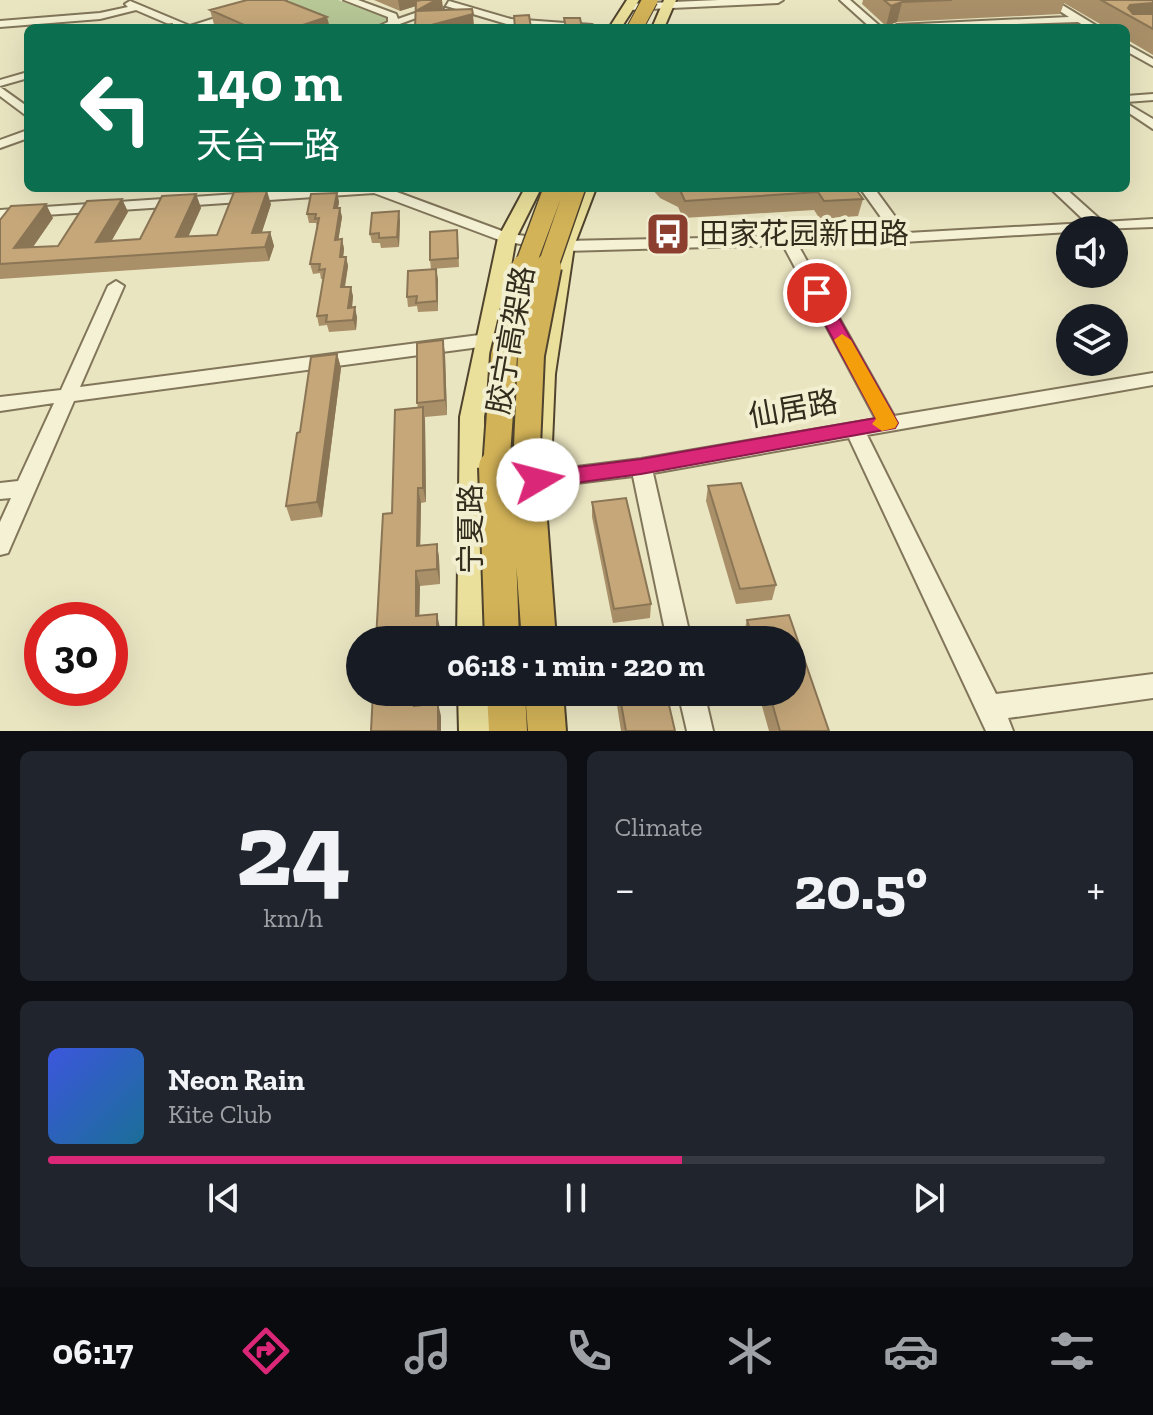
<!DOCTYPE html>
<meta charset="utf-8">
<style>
:root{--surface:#171b24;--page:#20242c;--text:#f1f3f6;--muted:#9ea1a6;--line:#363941;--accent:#db2777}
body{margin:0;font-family:"Zilla Slab","Noto Sans SC",serif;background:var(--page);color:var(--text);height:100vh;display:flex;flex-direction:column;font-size:30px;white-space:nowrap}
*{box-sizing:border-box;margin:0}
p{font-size:26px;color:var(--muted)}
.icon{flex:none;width:44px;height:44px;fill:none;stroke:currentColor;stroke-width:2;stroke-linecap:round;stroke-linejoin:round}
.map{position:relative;height:731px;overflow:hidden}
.panel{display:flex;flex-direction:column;gap:20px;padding:20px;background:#0d0f14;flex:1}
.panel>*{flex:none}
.guide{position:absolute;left:24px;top:24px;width:1106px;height:168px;border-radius:12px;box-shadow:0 8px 32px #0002;background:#0b6e4f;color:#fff;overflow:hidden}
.tools{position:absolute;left:1056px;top:216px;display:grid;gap:16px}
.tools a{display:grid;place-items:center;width:72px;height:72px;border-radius:50%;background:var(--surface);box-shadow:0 8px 32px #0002;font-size:40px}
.speed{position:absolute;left:24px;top:602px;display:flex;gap:16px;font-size:40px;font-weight:700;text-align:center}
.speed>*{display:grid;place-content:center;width:104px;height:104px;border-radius:50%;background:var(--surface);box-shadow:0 8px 32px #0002;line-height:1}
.speed .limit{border:12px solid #d22;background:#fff;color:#111}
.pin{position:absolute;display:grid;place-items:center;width:68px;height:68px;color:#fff;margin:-34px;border:4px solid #fff;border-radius:50%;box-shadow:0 2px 8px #0007}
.me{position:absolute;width:88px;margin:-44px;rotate:82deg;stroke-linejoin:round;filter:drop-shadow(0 0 6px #0008)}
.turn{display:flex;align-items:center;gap:28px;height:168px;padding:0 40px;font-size:36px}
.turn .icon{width:104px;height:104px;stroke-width:2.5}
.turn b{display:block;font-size:56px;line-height:68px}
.big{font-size:60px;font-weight:700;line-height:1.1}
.panel .widget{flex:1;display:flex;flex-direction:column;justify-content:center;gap:12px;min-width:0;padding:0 28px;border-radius:12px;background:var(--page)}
.panel .dial{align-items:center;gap:0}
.dial b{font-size:104px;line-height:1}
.song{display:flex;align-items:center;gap:24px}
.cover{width:96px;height:96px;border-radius:12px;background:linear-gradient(135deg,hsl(230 70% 55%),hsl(200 70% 35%))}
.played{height:8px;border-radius:4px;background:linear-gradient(90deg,var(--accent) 60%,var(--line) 60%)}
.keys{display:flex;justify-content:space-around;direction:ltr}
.heat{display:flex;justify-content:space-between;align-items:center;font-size:44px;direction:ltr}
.panel .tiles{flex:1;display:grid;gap:20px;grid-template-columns:1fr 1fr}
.widget:last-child{grid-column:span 2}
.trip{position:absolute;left:346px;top:626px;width:460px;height:80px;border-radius:40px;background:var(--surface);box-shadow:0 8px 32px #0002;font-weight:700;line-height:80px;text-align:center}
.dock{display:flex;height:128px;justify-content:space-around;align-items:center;background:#090b0e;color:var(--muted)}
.dock .icon{width:56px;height:56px}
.dock .on{color:var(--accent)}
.dock b{font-size:36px;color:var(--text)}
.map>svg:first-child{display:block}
.green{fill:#b8c796}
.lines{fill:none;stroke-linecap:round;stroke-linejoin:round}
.minor-casing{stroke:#82765a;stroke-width:4}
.major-casing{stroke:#50442e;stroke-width:4}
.highway-casing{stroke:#50442e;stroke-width:4}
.minor{fill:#f5f1d4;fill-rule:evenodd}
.major{fill:#ebe09b;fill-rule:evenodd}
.highway{fill:#d3b358;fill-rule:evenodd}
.highway-bridge-far3-casing{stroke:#50442e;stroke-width:17;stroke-linecap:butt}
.highway-bridge-far2-casing{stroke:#50442e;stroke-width:23;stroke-linecap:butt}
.highway-bridge-far1-casing{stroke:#50442e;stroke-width:30;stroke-linecap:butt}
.highway-bridge-casing{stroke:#50442e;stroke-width:38;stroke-linecap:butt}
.highway-bridge-far3{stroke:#d3b358;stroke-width:15}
.highway-bridge-far2{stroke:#d3b358;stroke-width:20}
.highway-bridge-far1{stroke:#d3b358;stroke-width:26}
.highway-bridge{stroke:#d3b358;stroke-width:34}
.wall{fill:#a99069}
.shaded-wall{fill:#8a7555}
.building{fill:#c5a77a;stroke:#8a7555;stroke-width:2}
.route{fill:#db2777;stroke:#8e194d;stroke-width:2}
.slow{fill:#f59e0b}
.labels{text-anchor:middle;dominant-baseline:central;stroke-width:8;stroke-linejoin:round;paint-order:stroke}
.poi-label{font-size:30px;fill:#332c1d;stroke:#f2eed0;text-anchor:start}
.street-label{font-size:30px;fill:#332c1d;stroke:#f2eed0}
</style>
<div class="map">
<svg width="1153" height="731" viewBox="0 0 1153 731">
<rect width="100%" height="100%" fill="#eae5c1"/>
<path class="green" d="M290,0H338L387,18L385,23C344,38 306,23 268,7Z"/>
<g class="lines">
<g class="minor-casing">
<path id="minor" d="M272,0H286L203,28H178L136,10L100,19L0,27V21L100,13L128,7L125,4L130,1L190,26Z
M344,0H358L396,14L398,19L438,5L443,8L397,25V28H375L388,22V17Z
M719,0H783L778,3L628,10L623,7L628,4Z
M840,0H850L882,28H871Z
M1043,0H1054L1100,28H1088L1078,22L892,28L897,25L1069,17Z
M449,1L511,19L592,25L597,28L510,25L446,6Z
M1126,44L1153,59V66L1126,51Z
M28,72V78L0,86V80Z
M0,87L28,107V117L0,96Z
M1153,94V100L1126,102V96Z
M1126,103L1153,119V129L1126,111Z
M28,130V138L0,148V140Z
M326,188H386L510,234L565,241L893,234L860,188H874L907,233L1087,223L1050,188H1065L1103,222L1153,219V227L1070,230V232L903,242L798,245L894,416L1153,373V385L867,435L996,694L1153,674V698L1008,718L1013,731H986L849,438L653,473L691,640H667L633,476L520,490L513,488L510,482L513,476L520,474L641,459L876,419L783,245L565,251L502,241L374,193L0,218V210Z
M116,281L124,286L80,387L487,334L496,340L487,346L74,401L11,546L8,553L0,555V522L11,498L0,499V483L18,481L54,403L0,411V397L61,390L108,286Z
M678,692H704L713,731H687Z"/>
</g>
<g class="major-casing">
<path id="major" d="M627,0H639L621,28H609Z
M664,0H676L664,28H652Z
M525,188H541L516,238L484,417L487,640H457L460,417L498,238Z
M580,188H596L574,246L555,374L552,443L549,449H531L528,443L533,374L556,246Z
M458,692H490L491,731H459Z"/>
</g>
<g class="highway-casing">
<path id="highway" d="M487,692H525L527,731H489Z
M525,692H563L566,731H528Z"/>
</g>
<use href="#minor" class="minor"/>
<use href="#major" class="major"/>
<use href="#highway" class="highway"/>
<g class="highway-bridge-far3-casing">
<path id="highway-bridge-far3" d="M635,28L650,0"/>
</g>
<g class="highway-bridge-far2-casing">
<path id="highway-bridge-far2" d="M524,269L554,188
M547,269L575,188"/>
</g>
<g class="highway-bridge-far1-casing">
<path id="highway-bridge-far1" d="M496,469L504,356L525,267
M526,469L531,355L548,267"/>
</g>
<g class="highway-bridge-casing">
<path id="highway-bridge" d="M496,467L502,640
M526,467L539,640"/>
</g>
<use href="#highway-bridge-far3" class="highway-bridge-far3"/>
<use href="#highway-bridge-far2" class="highway-bridge-far2"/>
<use href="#highway-bridge-far1" class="highway-bridge-far1"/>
<use href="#highway-bridge" class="highway-bridge"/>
</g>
<path class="wall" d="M374,0H442L443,10L472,9L474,28H415L416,6L400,11Z
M863,0H1153V55L1126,39V28H1107L1064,3L1060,14L897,22L886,26L862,4Z
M210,10L330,28H215Z
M651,188H855L863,199L858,216L820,219L814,210L683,218L678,207L660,198Z
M337,193L339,202L338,208L342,217L338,240L342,239L344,249L343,257H346L348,266L345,287L353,296L352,307L357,317L356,330L329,332L327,325L319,326L317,316L323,279H321L320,273L313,274L310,264L317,228L316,223H309L307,214Z
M196,194L201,208L188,236L217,235L271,204L262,232H270L274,246L269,261L0,279V220L53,218L32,248L58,246L122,199L128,212L111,241L140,239Z
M400,220L399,247L381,248L380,243H372L370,234Z
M458,239L459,267L431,269L430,260Z
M436,269L438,311L418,312L417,306L408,307L407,297Z
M443,340L445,355L447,415L425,417L426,502L421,503L420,545L437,544L439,558L440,584L420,586L419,616L440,628V640H376L392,513L418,408L417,403Z
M337,354L341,368L322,517L291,521L286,506L300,432Z
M708,486L776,585L772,600L736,604L706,501Z
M592,502L651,604L650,618L613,623L592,517Z
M789,615L829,731H769L758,692H792V640H742V639L747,620Z
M615,692H666L675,731H621Z"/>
<path class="shaded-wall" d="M398,0H435L400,11Z
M436,0H442L443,16L473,14L474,28H418L416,11Z
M902,2L897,22L886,26L891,6Z
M1153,3V22L1143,23L1128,8L1130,5Z
M327,17L330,28H294Z
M267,191L271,204L257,247L252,233Z
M337,193L339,202L336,217L334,208Z
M196,194L201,208L182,251L176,237Z
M122,199L128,212L103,256L96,242Z
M46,204L53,218L22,263L14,248Z
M340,208L342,217L337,249L335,240Z
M399,211L400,220L399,247L397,237Z
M270,232L274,246L269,261L265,247Z
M342,239L344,249L342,267L340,257Z
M346,257L348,266L343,297L341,287Z
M436,269L438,279V311L437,301Z
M351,287L353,296L351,318L348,308Z
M355,307L357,317L356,330L353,320Z
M443,340L445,355L447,415L445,400Z
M337,354L341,368L322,517L317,502Z
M423,407L425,422L426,502L423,488Z
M418,488L421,503L420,560L417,546Z
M437,544L439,558L440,584L437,569Z
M416,571L420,586L419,631L416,616Z
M437,614L440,628V640H437Z
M414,692H418V719L414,706Z
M438,703L441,716V731H438Z"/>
<path class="building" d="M247,0H284L327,17L294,28H251L210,10Z
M422,0H436L416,11L472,9L473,14L420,28H415L416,1Z
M884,0H952L902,2L891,6Z
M1101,0H1153V3L1130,5L1128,8L1133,14H1153V29Z
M529,15L531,28H515L514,16Z
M564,18H580L582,28H566Z
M172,24L173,28H156V26Z
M677,188H855L863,199L824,201L818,192L685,201L680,190Z
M267,191L252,233L270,232L265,247L0,264V220L11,206L46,204L14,248L58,246L87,201L122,199L96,242L140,239L162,196L196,194L176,237L217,235L234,192Z
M337,193L334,208H340L335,240L342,239L340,257H346L341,287H351L348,308L355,307L353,320L326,322L327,315L317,316L325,269L319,270L320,264H310L319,218L315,219L316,214H307L311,194Z
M399,211L397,237L379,238V233L370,234L372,213Z
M457,230L458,258L430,260V232Z
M436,269L437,301L416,303L417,296L407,297L408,271Z
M443,340L445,400L417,403V343Z
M337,354L317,502L286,506L297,433L300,432L311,357Z
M423,407V488H418L417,546L437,544V569L416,571V616L437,614V640H376L383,514L392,513L395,410Z
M741,483L776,585L740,589L708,486Z
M626,498L651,604L614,609L592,502Z
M789,615L829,731H780L769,692H792V640H753L747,620Z
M654,634L656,640L611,639Z
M373,692H414V706L438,703V731H371Z
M619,692H666L675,731H626Z"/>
<path class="route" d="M817,288L825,293L898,423L895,428L641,474L538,488L530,486L527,480L530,474L538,472L641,459L876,418L808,293Z"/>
<path class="slow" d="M842,334L851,340L898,423L895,428L882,431L872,424L876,419L834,340Z"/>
<defs>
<g id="bus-square" transform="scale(2.3)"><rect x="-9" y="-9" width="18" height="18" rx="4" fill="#8c3f2f" stroke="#f2eed0"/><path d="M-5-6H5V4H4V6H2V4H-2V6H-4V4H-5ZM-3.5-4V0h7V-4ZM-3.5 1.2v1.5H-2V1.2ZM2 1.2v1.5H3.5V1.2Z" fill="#fff"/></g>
</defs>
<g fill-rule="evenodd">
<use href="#bus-square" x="668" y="234"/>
</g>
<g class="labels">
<g class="poi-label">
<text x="699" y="234">田家花园新田路</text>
</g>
<g class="street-label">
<text transform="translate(511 340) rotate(-80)">胶宁高架路</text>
<text transform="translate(793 409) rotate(-10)">仙居路</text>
<text transform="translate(471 529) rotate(-90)">宁夏路</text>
</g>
</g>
</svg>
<div class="tools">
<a><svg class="icon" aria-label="sound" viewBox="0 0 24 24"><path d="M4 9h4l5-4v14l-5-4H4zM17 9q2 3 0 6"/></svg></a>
<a><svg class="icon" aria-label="layers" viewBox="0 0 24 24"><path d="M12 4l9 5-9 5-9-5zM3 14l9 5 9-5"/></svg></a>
</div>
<div class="speed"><div class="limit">30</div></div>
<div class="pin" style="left:817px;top:293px;background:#d93025"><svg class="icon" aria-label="arrive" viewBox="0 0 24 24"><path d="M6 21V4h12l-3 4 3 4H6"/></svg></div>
<svg class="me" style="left:538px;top:480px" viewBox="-20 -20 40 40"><circle r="19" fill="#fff"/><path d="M0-13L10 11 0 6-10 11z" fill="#db2777"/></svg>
<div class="trip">06:18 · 1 min · 220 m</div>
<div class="guide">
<div class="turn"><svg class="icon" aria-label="left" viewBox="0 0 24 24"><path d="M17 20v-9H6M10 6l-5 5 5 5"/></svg><div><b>140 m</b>天台一路</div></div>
</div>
</div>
<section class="panel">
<div class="tiles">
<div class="widget dial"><b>24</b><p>km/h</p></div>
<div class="widget"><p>Climate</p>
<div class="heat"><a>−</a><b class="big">20.5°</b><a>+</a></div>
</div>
<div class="widget">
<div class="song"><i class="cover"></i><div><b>Neon Rain</b><p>Kite Club</p></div></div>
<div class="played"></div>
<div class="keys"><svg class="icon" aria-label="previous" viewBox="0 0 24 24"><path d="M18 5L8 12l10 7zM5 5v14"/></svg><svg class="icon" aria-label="pause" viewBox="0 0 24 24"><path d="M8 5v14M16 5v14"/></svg><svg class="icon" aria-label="next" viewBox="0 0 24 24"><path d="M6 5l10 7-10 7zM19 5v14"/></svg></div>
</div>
</div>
</section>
<nav class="dock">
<b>06:17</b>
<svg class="icon on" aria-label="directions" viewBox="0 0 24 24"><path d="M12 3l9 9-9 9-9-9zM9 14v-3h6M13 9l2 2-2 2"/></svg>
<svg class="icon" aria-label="music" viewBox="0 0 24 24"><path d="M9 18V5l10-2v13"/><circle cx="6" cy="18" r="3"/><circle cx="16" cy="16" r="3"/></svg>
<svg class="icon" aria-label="phone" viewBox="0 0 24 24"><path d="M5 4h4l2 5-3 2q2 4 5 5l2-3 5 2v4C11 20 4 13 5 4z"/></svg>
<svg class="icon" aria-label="climate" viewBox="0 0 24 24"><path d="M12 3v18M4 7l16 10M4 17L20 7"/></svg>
<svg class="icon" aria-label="car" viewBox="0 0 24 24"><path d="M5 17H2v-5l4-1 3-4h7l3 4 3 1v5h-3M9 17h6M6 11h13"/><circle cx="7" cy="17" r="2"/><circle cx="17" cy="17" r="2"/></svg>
<svg class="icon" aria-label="filters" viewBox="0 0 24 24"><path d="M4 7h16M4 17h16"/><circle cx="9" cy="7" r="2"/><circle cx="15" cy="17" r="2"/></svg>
</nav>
